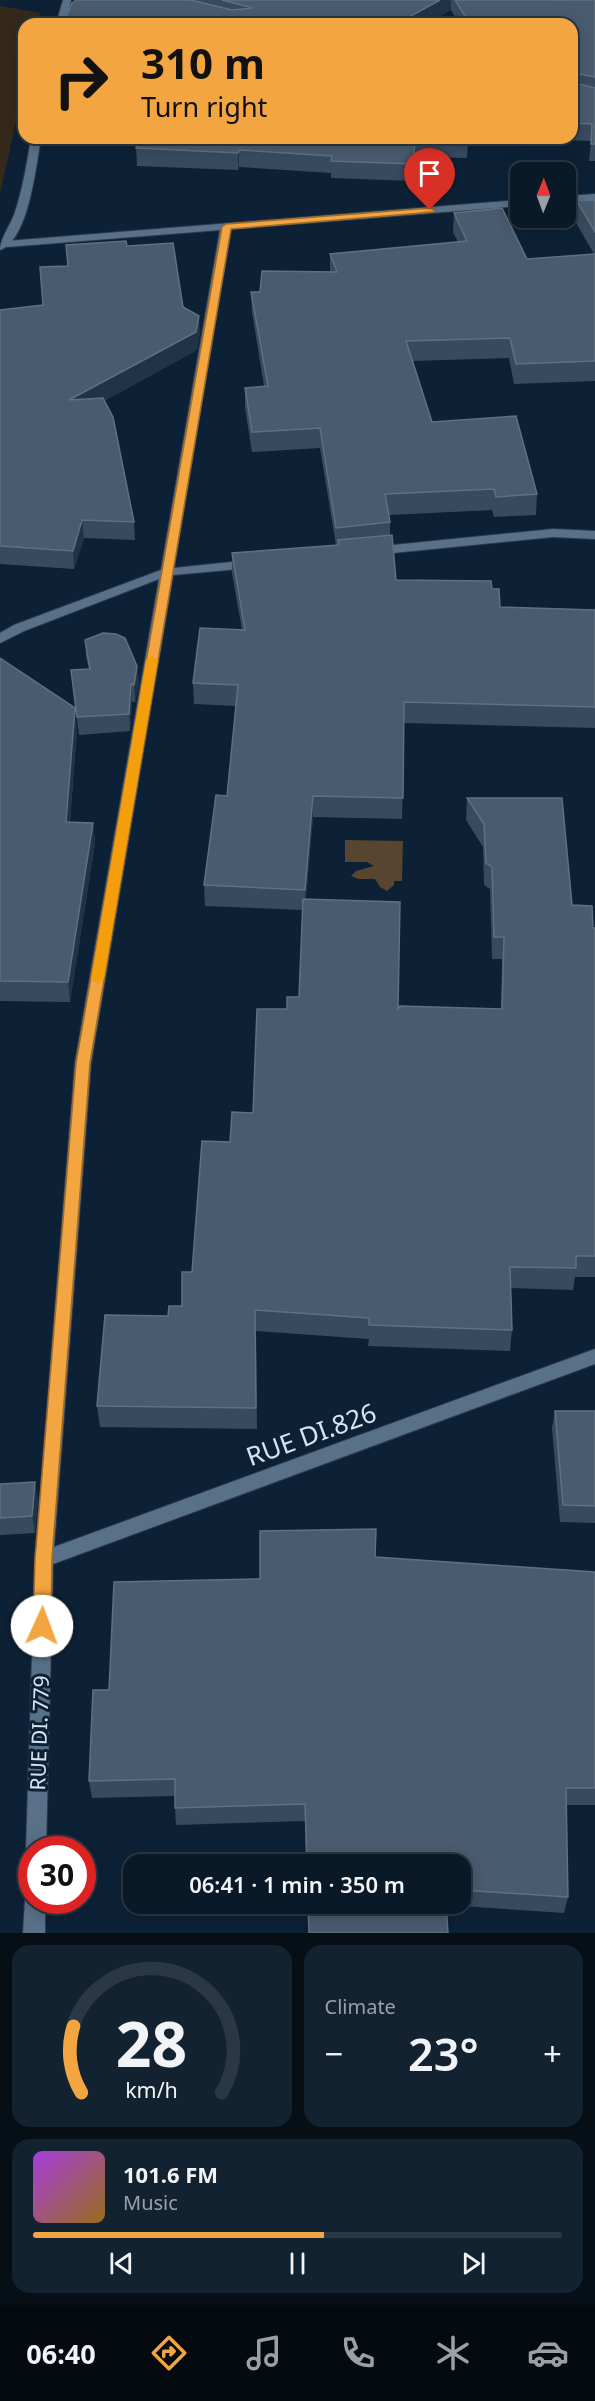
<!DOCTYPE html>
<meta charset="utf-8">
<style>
:root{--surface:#0a1928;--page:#132230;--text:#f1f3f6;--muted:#99a0a8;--line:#2a3845;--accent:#f2a541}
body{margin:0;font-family:"Noto Sans",sans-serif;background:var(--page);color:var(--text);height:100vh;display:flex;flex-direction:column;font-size:22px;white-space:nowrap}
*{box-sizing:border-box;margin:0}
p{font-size:20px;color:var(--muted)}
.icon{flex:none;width:33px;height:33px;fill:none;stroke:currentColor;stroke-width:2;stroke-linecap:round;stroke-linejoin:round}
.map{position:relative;height:1933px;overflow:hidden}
.drawer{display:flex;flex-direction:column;gap:12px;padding:12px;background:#060e16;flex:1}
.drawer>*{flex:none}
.top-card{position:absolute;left:18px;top:18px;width:560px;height:126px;border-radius:18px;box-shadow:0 3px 15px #0003,0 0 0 2px var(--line);background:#f2a541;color:#111;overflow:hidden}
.needle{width:39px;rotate:1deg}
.fabs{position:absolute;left:510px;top:162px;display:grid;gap:12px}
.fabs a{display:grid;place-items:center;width:66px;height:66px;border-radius:12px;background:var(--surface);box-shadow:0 3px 15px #0003,0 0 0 2px var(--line);font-size:30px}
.speed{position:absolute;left:18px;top:1836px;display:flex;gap:12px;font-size:30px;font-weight:700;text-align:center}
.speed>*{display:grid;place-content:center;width:78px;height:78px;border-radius:50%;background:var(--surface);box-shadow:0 3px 15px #0003,0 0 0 2px var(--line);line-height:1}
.speed .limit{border:9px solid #d22;background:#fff;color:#111}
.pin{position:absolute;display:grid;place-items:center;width:51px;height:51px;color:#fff;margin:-62px -26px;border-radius:50% 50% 50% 0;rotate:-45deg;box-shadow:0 0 6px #0007}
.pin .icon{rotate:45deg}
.me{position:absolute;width:66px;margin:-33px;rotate:2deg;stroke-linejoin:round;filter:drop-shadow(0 0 4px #0008)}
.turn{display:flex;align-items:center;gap:21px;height:126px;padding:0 24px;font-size:27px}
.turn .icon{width:78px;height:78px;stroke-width:2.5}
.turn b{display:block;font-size:42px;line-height:51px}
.big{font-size:45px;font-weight:600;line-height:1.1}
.drawer .widget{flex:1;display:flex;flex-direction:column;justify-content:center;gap:9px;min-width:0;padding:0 21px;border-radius:18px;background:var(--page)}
.drawer .dial{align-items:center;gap:0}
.dial svg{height:156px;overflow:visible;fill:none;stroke:var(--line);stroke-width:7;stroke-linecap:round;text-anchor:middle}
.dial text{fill:var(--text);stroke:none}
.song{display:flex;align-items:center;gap:18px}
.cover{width:72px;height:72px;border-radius:9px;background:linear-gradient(135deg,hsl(280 70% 55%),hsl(40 70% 35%))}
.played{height:6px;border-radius:3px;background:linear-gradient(90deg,var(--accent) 55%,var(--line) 55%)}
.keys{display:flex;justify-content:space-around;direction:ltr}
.heat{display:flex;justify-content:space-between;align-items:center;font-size:33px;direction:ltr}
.drawer .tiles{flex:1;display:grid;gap:12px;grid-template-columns:1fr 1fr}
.widget:last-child{grid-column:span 2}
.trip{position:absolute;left:123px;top:1854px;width:348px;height:60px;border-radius:18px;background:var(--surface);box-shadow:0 3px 15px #0003,0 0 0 2px var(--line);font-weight:600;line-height:60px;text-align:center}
.dock{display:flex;height:96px;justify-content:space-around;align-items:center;background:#040a10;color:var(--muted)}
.dock .icon{width:42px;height:42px}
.dock .on{color:var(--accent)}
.dock b{font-size:27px;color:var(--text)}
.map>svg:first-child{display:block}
.green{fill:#34291b}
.water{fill:#584530}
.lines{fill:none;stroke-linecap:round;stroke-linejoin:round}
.minor-casing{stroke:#2f3a4b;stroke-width:2}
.tertiary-casing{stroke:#2f3a4b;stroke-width:2}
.minor{fill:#597089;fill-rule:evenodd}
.tertiary{fill:#597089;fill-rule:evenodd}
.wall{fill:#384a5e}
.shaded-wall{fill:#203347}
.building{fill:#495b6e;stroke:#5f7082;stroke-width:1.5}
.route{fill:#f2a541;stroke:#9d6b2a;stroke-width:1.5}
.slow{fill:#f59e0b}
.labels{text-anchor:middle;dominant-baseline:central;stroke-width:6;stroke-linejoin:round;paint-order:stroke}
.street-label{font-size:21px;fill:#d6e3f1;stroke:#0d2136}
.near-street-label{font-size:26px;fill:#d6e3f1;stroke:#0d2136}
</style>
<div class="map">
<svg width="595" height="1933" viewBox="0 0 595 1933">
<rect width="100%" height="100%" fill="#0d2136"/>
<path class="green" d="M0,6L40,13L38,24H24V86L0,194Z"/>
<path class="water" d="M345,840L403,841L402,881H394V885L387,891L380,887L375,879H359L351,876L356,871L374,866L367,862H345Z"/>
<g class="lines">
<g class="minor-casing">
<path id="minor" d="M595,194V200L566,202V196Z
M520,200V206L231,229L174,568L250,560L256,564L250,568L173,575L91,1063L54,1547L595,1349V1364L53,1564L46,1850H32V1858L26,1850L35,1559L75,1063L159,579L24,631L0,643V633L14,625L161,570L220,230L7,247L2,244L7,241Z
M553,529L595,531V539L553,537L373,555L367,551L373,547Z
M32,1891V1900H45V1933H23L25,1900L28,1893Z"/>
</g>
<g class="tertiary-casing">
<path id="tertiary" d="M63,0H71L66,24H56Z
M31,138H41C36,165 29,240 0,250C0,238 11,225 15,212C23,188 27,163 31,138Z"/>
</g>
<use href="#minor" class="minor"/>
<use href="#tertiary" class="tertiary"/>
</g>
<path class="wall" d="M76,0H595V161H589L591,141L527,139L526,138H572V24H459L451,10L425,24H63Z
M119,138H466L468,141L467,158L415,157L413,181L331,178V173L239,167L238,170L137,166L136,148L137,143H120Z
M595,200V381L514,384L509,358L413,361L432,422L537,494L536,515L494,517L492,510L389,515L390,522V535L396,580L492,589L500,607L595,610V728L404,723L402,819L313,817L306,899L398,1009H501L502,959H492L490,889L484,885L483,847L466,820L467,798L572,905L593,928H595V1277H575L573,1290L511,1288L512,1330L510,1351L368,1346L369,1339L256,1331L257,1429L100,1427L97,1406L168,1316L182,1306L230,1142L253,1113L287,1009L299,997L303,910L205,906L204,885L227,796L236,706L194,704L193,683L242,630L232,573V553L336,545L320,448L252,452L245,408V388L264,386L252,312L251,292H260L330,272V254L458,242L453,232L454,213L527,259L594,254L575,221L577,201Z
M127,246L183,307L200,333L197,350L104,401L134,522L135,540L84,538L74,569L0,564V310L43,305L67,266Z
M85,640L137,666L139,683L135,702H132L130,731L79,735L73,688L89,669L86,657Z
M0,658L77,729L70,822L93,823L95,843L70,1002L0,1001Z
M555,1411H595V1523L560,1522L552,1428Z
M0,1484L38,1499L35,1533L0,1535Z
M375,1557L595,1572V1805H566L568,1897L564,1913L446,1905L448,1933H309L308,1904H460V1864H306L305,1821L176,1825L175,1808V1796L92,1798L89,1781L109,1690L260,1579Z"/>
<path class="shaded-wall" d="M440,0H451V10L425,24H406L407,18Z
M574,73L572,90V75Z
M239,150V167L238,170V153Z
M199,316L200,333L197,350L71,419L69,400Z
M82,520L84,538L74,569L73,551Z
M137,666L139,683L135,702L134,685Z
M131,684L132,702L130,731L129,714Z
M75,708L77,729L68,842L66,822Z
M313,796V817L305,910V890Z
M93,823L95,843L70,1002L68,982Z
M35,1482L38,1499L35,1533L32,1516Z"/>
<path class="building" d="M76,0H191L232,10L253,8L222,0H440L407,18L410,24H63L72,3Z
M455,0H595V77L574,73L572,75V24H470Z
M572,78V82L595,88V144H591L592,124L572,123Z
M138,138H466L468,141L415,140L413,164L331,161L332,156L239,150L238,153L136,148Z
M595,200V232L577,201Z
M502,208L527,259L595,254V361L516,364L510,338L406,341L432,422L516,416L537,494L496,497L494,489L385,494L390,522L336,528L320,428L252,432L245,388L268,386L251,292H260L262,271L337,272L330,254L467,241L454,213Z
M126,241L127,246L173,243L183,307L199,316L196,332L69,400L103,398L113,417L134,522L82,520L73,551L0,546V310L43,305L40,267L68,266L66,245Z
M392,535L396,580L491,581L492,589H499L500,607L595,610V707L404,702L403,798L313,796L305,890L204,885L216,795L227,796L238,685L193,683L200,628L245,630L232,553L339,545L338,540Z
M103,633L116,634L125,638L137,666L134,685L131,684L129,714L77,717L71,670L90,669L85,640Z
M0,658L75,708L66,822L93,823L68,982L0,981Z
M467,798H562L572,905L592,906L593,928H595V1256H576V1268L510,1267L512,1330L369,1325V1318L255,1310L256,1408L97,1406L105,1315L168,1316L169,1306H182V1272H192L202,1141L230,1142L232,1112L253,1113L257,1009H287V997H299L303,899L400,902L398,1009L400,1006L502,1009L504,937H494L492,867L486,863L484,824Z
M555,1411H595V1506L563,1505Z
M35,1482L32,1516L0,1518V1484Z
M376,1529L375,1557L595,1572V1788H566L568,1897L460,1890V1864H307L305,1804L175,1808V1779L89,1781L93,1690H109L114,1582L260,1579V1531Z
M308,1904H446L448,1933H309Z"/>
<path class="route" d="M430,208L435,210L433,212L231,229L90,1063L52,1559L51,1626L48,1632L42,1634L36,1632L33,1626L35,1559L76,1063L222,227L226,224Z"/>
<path class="slow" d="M152,656L158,660L104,979L97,984L91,979L146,660Z"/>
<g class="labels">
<g class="street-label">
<text transform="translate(39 1733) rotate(-88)">RUE DI. 779</text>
</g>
<g class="near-street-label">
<text transform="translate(311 1434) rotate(-20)">RUE DI.826</text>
</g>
</g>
</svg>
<div class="fabs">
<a><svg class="needle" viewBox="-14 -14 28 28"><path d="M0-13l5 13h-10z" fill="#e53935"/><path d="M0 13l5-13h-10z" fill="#99a0a8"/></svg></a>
</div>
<div class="speed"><div class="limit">30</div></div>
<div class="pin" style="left:430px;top:210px;background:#d93025"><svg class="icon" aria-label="arrive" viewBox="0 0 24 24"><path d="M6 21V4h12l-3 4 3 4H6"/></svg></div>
<svg class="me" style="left:42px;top:1626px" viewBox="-20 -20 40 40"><circle r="19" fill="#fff"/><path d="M0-13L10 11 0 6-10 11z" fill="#f2a541"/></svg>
<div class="trip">06:41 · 1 min · 350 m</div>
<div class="top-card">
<div class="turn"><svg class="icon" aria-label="right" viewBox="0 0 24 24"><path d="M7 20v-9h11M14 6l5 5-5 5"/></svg><div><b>310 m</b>Turn right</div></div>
</div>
</div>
<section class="drawer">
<div class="tiles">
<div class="widget dial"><svg viewBox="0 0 100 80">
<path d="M14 69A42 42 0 1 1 86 69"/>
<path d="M14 69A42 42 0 0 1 10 35" stroke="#f2a541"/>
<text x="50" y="56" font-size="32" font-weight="700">28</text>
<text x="50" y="72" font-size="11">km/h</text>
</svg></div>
<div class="widget"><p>Climate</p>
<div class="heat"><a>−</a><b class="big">23°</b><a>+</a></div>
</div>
<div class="widget">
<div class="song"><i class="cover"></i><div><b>101.6 FM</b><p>Music</p></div></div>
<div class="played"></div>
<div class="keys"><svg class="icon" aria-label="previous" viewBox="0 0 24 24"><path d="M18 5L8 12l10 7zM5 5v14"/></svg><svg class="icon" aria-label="pause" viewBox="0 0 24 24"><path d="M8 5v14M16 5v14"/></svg><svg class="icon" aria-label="next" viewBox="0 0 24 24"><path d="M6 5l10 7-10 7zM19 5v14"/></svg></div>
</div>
</div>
</section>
<nav class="dock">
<b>06:40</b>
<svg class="icon on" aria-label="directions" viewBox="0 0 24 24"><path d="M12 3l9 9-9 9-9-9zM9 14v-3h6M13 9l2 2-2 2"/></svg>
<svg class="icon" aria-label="music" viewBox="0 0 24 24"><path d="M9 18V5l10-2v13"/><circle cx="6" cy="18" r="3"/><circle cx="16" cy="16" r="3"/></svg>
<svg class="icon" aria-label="phone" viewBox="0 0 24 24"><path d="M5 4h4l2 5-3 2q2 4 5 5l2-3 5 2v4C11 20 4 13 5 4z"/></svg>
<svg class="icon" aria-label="climate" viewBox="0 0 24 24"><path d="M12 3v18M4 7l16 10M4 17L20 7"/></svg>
<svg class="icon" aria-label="car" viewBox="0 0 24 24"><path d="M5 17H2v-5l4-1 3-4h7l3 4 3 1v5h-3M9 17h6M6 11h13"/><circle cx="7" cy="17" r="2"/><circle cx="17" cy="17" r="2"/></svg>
</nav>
